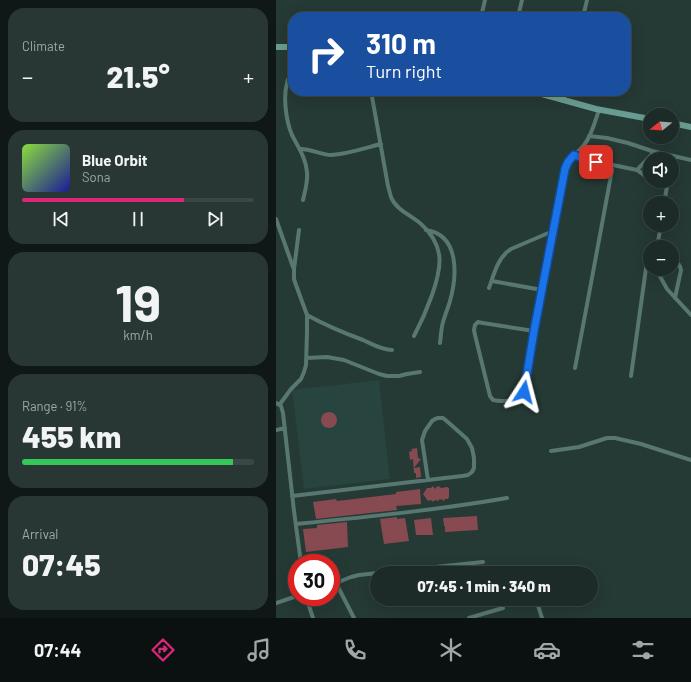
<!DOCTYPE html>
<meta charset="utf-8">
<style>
:root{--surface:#1c2b28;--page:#293734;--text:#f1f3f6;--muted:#a0a7a8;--line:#3a4745;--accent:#db2777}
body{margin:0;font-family:Barlow,sans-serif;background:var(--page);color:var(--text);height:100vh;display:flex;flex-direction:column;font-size:15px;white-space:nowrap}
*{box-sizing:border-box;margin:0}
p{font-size:13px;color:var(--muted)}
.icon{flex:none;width:22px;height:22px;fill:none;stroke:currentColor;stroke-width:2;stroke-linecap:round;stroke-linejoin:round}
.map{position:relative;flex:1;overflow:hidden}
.sheet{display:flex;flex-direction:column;gap:8px;padding:8px;background:#0f1816;width:276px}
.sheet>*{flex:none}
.top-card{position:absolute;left:12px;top:12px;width:343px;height:84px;border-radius:16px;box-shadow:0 4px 16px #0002,0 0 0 1px var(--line);background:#1a4fa0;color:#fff;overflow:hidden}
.needle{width:26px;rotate:253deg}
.controls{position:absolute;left:367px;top:108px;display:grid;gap:8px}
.controls a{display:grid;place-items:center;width:36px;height:36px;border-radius:50%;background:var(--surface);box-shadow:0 4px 16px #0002,0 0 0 1px var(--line);font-size:20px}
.speed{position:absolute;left:12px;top:554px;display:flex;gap:8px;font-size:20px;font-weight:700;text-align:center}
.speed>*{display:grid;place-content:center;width:52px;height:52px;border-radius:50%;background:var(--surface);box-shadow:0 4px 16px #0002,0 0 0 1px var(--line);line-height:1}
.speed .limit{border:6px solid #d22;background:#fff;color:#111}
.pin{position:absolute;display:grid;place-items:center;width:34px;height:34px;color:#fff;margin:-17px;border-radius:8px;box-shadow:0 2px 6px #0006}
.me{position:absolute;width:44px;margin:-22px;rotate:9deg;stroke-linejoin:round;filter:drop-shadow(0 0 3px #0008)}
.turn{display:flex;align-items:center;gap:14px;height:84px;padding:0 12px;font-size:18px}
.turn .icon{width:52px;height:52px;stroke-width:2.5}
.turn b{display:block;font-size:28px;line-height:34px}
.big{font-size:30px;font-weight:800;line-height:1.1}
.sheet .tile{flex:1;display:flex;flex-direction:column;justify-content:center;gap:6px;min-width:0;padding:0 14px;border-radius:16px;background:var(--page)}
.sheet .dial{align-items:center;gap:0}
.dial b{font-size:52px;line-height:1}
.song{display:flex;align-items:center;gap:12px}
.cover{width:48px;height:48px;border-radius:6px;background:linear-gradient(135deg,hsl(90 70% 55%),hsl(240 70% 35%))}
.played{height:4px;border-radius:2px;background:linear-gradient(90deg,var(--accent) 70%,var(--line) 70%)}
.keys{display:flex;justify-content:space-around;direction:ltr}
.heat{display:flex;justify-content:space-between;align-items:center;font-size:22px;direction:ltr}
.charge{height:6px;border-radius:3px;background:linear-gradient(90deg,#34c759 91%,var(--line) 0)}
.trip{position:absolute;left:94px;top:566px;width:228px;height:40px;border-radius:20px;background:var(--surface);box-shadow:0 4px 16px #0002,0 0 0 1px var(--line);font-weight:800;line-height:40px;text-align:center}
.menu{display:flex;height:64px;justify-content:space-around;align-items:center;background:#0b1110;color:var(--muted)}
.menu .icon{width:28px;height:28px}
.menu .selected{color:var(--accent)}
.menu b{font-size:18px;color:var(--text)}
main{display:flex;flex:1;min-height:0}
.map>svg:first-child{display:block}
.built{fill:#27443e}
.building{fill:#874a51}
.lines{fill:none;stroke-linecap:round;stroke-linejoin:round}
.street{stroke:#587771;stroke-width:4}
.secondary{stroke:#6a9d92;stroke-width:6}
.route-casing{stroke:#114b97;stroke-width:10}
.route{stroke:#1a73e8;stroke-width:7}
</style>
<main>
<section class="sheet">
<div class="tile"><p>Climate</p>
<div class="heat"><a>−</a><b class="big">21.5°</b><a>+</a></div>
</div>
<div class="tile">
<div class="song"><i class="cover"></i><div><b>Blue Orbit</b><p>Sona</p></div></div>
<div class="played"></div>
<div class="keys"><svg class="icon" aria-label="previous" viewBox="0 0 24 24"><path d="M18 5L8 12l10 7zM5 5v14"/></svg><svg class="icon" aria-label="pause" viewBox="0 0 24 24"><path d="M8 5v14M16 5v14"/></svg><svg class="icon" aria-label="next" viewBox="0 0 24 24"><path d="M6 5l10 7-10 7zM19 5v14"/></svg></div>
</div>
<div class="tile dial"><b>19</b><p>km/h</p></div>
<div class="tile"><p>Range · 91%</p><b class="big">455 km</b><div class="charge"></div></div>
<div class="tile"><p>Arrival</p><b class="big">07:45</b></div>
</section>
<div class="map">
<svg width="415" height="618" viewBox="0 0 415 618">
<rect width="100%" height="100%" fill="#253935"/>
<path class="built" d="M103,380L114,479L28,489L16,390Z"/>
<path class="building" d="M45 420a8 8 0 1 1 16 0a8 8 0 1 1-16 0Z
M141,448L142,458L145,459L138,468L144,467L145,477L140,478V473H138L137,459L134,460L133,452L136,451L135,449Z
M157,486L159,489L161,486L162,487L163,486L165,488L171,487L173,488V497L172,499H169L168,501L165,499L164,500V499L162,501L159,500L157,502L155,500L152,501L147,494L151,488H155Z
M144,489L145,504L120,506L121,510L40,519L37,502L60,499L61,501L120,494V492Z
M201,516L202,530L169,532V526H168L167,518Z
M121,517V519L129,518L133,541L108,544L104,519Z
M155,518L157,535H140L138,520Z
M71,522L72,547L30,552L27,529L41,528V525Z"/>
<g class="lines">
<path class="street" d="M205,17L209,0
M242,17L246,0
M307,17L311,0
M17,68C15,73 12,78 11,83C7,97 10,121 16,135C22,147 30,158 31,172C32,182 29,191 27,200
M95,91L112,186C113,189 114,194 115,197C120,210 135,215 145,224C154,232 161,242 163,254C167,275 148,317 138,336
M287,101L290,91
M313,136L331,138L352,143L376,151L415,160
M25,149C35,149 46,155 55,155C72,154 89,148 105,144
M298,155L312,160L334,165L336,170L313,294L299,368
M396,164L398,156
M337,165L361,170L374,179
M361,170L376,154V151
M378,181L381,183
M388,203L392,181
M0,219L17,267
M150,230C184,235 181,276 174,301C172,308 169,315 167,322C165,329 165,336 164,343
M381,247L385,225
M396,261C401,262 404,264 405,270L399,298
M380,269L391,289L415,315
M216,281L266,290
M213,288C218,274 222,257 235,249L277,231
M31,315C49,325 68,333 87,340C96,344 106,350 116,350
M258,331L207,323L202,322L199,325L198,330L199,335L214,396L217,400C227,402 240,401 248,394L258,331L289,169C294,156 300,155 308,145C316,135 319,121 323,110
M30,358L51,357L68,360L103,374L111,376H123L131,374L144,372
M355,376L371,261L372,255L374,254
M0,403L5,406L7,413L18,511L25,563
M4,404L15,389L25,379L28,372L30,365L31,332V315L20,285L18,279V269L23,230
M0,430L9,428
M275,451L303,447L331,438H339L365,444L415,460
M16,496L186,476L192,475L196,472L198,468V458L196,448L191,439L173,423L167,418H162L159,419L156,421L149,431L146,440L152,480
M20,524C91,517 161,510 231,498
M60,583L78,618
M55,585L75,577L83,575L207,562
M30,597L37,618
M260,599L266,618
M0,603L21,596
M193,618L227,608"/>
<path class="secondary" d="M0,47H17
M255,91L320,109L374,119
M396,123L415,127"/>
</g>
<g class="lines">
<g class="route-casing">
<path id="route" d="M248,392L258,331L289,169L292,162L298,155L312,160L320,162"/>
</g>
<use href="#route" class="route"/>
</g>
</svg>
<div class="controls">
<a><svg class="needle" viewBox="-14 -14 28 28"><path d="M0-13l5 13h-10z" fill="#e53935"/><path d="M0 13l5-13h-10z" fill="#a0a7a8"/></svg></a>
<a><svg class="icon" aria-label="sound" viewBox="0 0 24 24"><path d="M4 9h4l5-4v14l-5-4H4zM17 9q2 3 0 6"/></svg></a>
<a>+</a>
<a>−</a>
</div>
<div class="speed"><div class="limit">30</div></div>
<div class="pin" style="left:320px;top:162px;background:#d93025"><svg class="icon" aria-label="arrive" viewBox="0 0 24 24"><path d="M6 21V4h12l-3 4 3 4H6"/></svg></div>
<svg class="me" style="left:248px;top:392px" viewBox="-20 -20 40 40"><path d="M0-17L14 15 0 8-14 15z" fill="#1a73e8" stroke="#fff" stroke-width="4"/></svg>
<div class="trip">07:45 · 1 min · 340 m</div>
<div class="top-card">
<div class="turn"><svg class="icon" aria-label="right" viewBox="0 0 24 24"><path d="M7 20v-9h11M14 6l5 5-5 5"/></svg><div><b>310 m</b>Turn right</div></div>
</div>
</div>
</main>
<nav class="menu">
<b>07:44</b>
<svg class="icon selected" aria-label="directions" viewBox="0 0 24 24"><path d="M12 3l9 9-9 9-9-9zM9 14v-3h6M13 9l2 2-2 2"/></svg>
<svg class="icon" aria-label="music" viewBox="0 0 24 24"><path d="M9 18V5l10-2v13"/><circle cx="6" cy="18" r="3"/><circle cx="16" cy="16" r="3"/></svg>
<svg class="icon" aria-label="phone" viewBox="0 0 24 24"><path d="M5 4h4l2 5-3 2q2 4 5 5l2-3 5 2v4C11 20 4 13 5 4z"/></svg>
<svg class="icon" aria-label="climate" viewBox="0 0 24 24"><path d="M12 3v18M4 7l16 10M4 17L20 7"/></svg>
<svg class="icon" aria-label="car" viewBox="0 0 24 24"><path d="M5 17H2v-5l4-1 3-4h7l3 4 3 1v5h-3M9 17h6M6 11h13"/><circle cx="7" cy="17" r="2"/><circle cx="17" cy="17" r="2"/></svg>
<svg class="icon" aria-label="filters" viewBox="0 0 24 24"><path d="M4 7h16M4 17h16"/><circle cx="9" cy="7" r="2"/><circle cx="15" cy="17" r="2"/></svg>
</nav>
